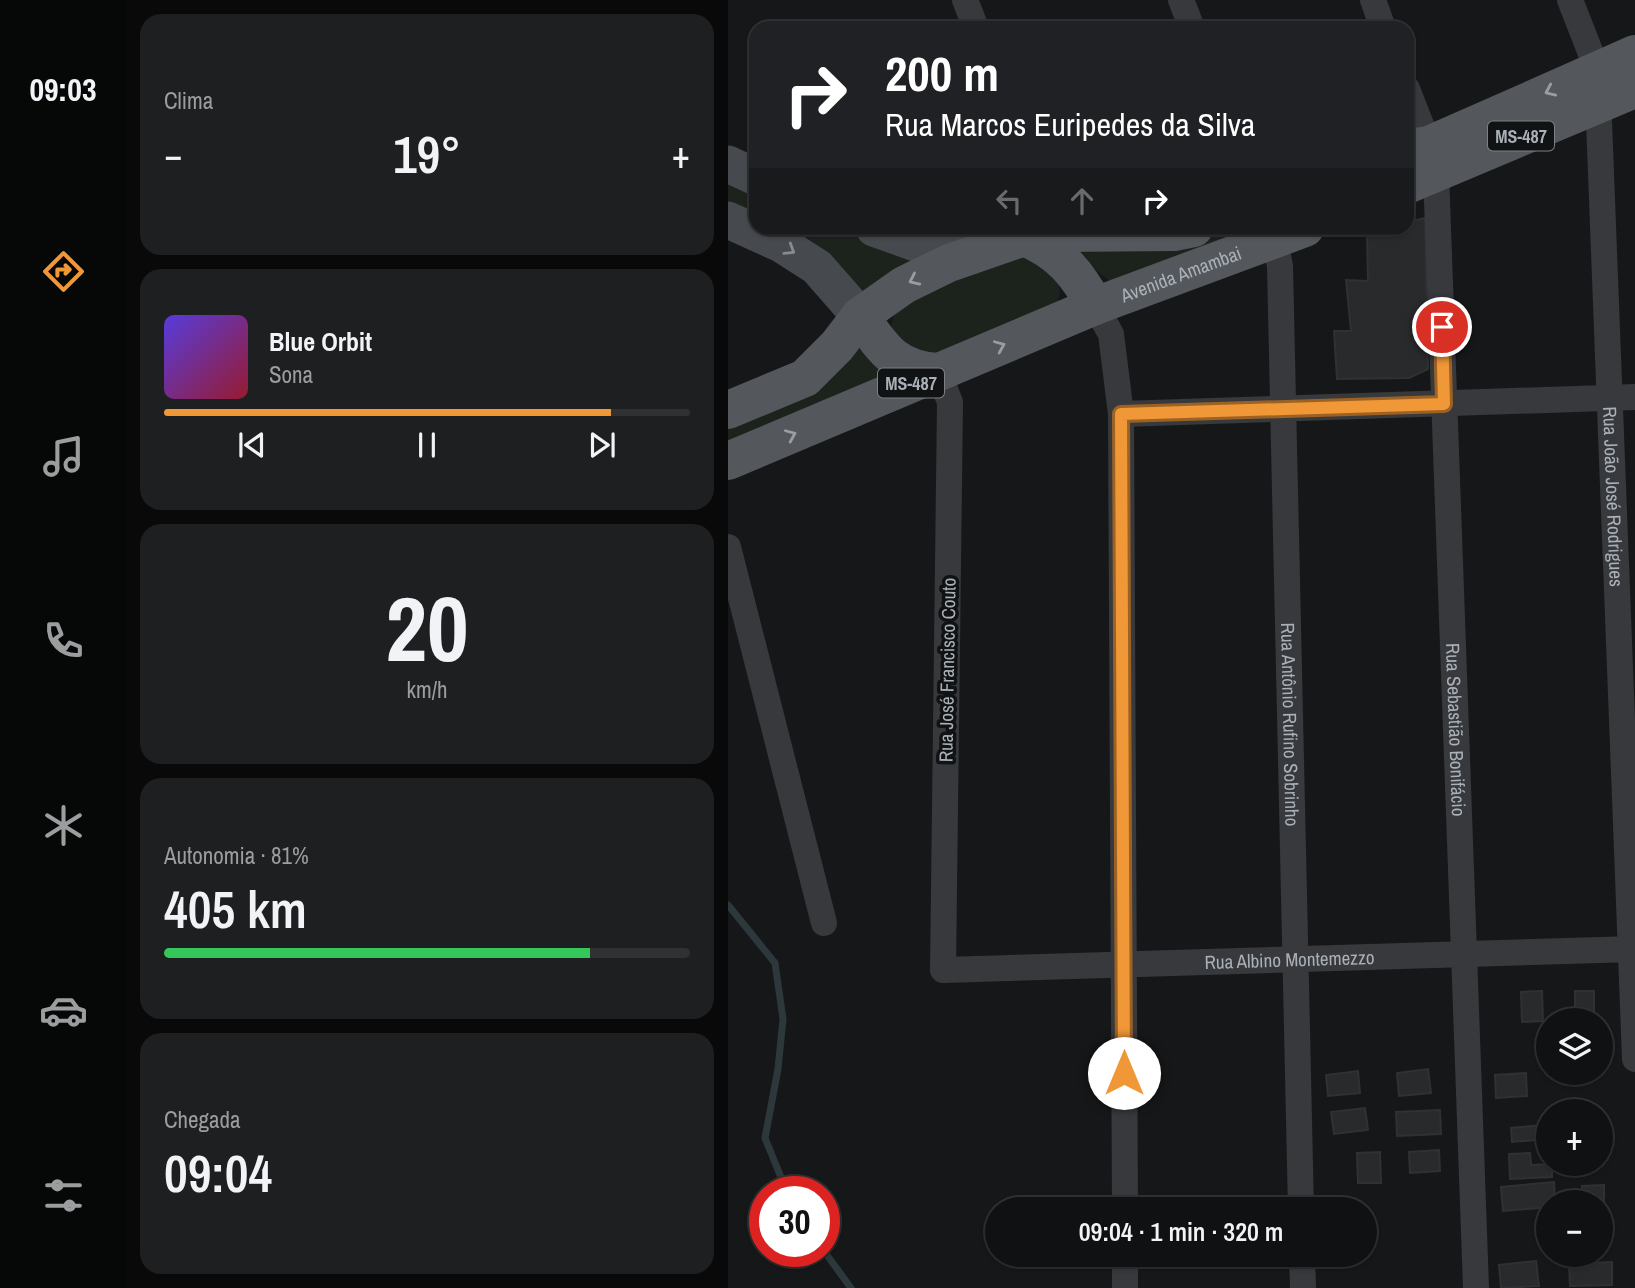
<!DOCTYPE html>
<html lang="pt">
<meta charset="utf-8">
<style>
:root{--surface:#101112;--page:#1e1f20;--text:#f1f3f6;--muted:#9c9d9f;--line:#303132;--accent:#f09737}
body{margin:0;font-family:"Archivo Narrow",sans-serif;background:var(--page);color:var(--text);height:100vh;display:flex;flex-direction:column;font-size:26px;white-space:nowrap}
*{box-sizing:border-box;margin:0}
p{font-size:23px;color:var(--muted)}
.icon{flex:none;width:38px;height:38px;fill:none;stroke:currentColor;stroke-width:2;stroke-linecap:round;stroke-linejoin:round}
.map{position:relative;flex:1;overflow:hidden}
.details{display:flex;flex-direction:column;gap:14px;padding:14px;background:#09090a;width:602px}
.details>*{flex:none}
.top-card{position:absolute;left:21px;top:21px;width:665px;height:214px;border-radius:21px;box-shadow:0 2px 5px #0004,0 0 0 2px var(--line);background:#202124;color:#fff;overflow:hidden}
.controls{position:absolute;left:808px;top:1008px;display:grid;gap:14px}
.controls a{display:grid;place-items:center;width:77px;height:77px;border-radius:50%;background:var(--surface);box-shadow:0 2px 5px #0004,0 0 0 2px var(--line);font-size:35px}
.speed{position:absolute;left:21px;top:1176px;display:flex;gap:14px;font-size:35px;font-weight:700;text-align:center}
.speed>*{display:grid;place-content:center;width:91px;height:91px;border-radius:50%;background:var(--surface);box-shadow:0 2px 5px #0004,0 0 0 2px var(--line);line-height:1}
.speed .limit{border:10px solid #d22;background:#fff;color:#111}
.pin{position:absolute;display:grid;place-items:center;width:60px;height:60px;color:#fff;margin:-30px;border:4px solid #fff;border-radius:50%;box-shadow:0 2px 7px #0007}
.me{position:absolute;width:77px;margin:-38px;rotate:0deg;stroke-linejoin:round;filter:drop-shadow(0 0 5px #0008)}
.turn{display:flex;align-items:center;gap:24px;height:147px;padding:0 21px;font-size:32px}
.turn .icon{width:91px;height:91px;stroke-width:2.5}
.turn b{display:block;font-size:49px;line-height:60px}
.lanes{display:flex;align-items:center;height:66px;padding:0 21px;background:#0003;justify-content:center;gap:35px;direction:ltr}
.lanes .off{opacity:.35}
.big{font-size:52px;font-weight:600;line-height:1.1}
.details .tile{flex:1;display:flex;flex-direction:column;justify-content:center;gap:10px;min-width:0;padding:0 24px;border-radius:21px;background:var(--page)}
.details .dial{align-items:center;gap:0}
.dial b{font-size:91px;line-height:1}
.song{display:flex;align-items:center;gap:21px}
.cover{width:84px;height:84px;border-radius:10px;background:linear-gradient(135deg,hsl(250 70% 55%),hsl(350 70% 35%))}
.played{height:7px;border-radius:4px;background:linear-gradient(90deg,var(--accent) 85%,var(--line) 85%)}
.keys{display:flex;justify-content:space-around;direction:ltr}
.heat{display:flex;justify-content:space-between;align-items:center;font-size:38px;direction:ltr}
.charge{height:10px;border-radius:5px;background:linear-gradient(90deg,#34c759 81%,var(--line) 0)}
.trip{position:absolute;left:257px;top:1197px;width:392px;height:70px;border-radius:35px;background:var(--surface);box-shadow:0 2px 5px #0004,0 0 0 2px var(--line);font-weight:600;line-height:70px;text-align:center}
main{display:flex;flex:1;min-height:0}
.menu{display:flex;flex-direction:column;width:126px;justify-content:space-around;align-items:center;background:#060707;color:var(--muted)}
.menu .icon{width:49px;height:49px}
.menu .on{color:var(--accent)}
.menu b{font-size:32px;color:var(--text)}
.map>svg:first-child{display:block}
.green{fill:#1c231d}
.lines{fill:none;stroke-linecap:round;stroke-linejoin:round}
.stream{stroke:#2d383c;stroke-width:7}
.building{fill:#292a2c;stroke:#303134;stroke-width:2}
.street{stroke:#37393d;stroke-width:26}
.secondary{stroke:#46494d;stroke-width:37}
.primary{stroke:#54575c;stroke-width:38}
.oneway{stroke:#989ea6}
.oneway2{stroke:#868c93}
.route-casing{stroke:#9c6224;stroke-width:18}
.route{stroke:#f09737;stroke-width:12}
.labels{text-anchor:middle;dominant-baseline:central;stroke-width:7;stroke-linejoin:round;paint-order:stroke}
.shield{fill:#111213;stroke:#7b8186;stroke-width:2}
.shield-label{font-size:18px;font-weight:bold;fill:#a9b0b8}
.street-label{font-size:19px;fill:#a9b0b8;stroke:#111213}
</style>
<main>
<nav class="menu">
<b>09:03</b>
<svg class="icon on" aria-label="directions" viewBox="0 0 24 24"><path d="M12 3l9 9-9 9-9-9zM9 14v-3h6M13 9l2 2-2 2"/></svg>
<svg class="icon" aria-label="music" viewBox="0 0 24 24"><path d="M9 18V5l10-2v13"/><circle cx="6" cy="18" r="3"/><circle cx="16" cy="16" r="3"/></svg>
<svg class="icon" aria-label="phone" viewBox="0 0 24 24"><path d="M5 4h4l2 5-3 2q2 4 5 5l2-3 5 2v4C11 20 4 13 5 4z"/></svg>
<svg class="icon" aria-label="climate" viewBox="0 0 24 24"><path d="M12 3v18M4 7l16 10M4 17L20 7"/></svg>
<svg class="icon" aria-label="car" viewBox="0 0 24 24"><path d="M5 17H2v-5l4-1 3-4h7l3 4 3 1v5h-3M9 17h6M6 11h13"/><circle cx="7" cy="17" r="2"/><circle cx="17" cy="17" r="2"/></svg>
<svg class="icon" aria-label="filters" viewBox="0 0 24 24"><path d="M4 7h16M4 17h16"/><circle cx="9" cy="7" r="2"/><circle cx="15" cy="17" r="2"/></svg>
</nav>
<section class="details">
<div class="tile"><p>Clima</p>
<div class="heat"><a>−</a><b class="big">19°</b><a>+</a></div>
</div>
<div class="tile">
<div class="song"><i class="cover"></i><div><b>Blue Orbit</b><p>Sona</p></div></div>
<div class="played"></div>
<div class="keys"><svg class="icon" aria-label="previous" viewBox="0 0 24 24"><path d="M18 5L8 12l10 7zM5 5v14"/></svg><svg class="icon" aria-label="pause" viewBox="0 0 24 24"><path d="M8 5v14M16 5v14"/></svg><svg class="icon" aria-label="next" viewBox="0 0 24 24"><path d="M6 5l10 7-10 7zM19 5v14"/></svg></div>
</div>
<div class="tile dial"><b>20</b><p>km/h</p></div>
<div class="tile"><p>Autonomia · 81%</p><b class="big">405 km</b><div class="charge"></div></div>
<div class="tile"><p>Chegada</p><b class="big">09:04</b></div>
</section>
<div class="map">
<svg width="907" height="1288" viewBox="0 0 907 1288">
<rect width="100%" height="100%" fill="#161718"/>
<path class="green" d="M0,181L28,192V220L0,209Z
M45,228H109L188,260L133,298Z
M499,228H540L390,288L336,244L474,238Z
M299,249L330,275L332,293L327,312L199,365L163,328L168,305Z
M133,341L169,375L0,447V425Z"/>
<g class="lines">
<path class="stream" d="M0,905L47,963L55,1019L50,1069L37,1138L59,1192
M96,1251L123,1288"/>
</g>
<path class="building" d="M697,218L700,369L681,378L609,379L606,331H623L618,280L640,281L639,231L679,228V222Z
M814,991L815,1021L794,1022L793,992Z
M847,991H866V1020H847Z
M700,1069L703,1093L671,1096L669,1073Z
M630,1071L632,1093L600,1096L598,1075Z
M798,1073L799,1096L768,1098L767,1075Z
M637,1108L640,1130L606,1134L603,1112Z
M712,1110L713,1134L669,1136L668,1112Z
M821,1124V1139L784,1142L783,1128Z
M711,1150L712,1171L682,1173L681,1152Z
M652,1152L653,1183H630L629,1153Z
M802,1153L803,1165L824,1164V1177L782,1179L781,1154Z
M826,1182L827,1202H821V1207L775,1211L773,1187Z
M876,1185V1207H873V1202H855L854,1186Z
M637,1236H640L641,1256L604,1258V1255H637Z
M808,1261L811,1286L773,1288L771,1265Z
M884,1262V1285L842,1286L841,1264Z"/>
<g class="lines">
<g class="street">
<path d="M237,0L248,28"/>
<path d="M453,0L464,28"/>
<path d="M645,0L655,28"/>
<path id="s1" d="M842,0L869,69L907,1059"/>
<path d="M679,89L701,145"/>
<path id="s2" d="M708,172L748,1288"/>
<path id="s3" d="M547,240L552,266L573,1209"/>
<path d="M367,306L383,334L393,414L397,1209"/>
<path id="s4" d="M210,372L222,402L215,970L907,949"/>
<path d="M393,414L907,397"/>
<path d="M0,547L96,923"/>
<path d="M397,1255V1288"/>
<path d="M574,1255L575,1288"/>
</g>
<path class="secondary" d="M0,164L28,177
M0,220L53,244L89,267L132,316
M146,228L218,254L243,256"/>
<g class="primary">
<path d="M679,148L701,145L907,54"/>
<path d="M679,185L907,89"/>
<path d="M296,237C332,252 349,273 367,306"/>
<path d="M132,316C155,349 167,369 210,372"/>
<path d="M0,410L77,378L109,346L132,316L176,285L221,263L296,237L332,233L446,232L466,228"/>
<path id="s5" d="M0,461L367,306L577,228"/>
</g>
</g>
<defs><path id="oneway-chevron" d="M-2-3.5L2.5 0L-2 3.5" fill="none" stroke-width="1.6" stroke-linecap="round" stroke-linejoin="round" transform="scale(1.75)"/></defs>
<g class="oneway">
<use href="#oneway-chevron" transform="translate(822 91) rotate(156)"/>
<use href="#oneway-chevron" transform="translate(186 280) rotate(155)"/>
<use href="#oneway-chevron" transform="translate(272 346) rotate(-23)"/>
<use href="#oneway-chevron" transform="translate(63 435) rotate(-23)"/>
</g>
<use class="oneway2" href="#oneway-chevron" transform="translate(62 250) rotate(32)"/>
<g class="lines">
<g class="route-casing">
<path id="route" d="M396,1073L393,414L716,404L714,327"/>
</g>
<use href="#route" class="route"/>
</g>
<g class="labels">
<g class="shield">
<rect x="760" y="121.5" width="66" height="29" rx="5"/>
<rect x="150" y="368.5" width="66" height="29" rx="5"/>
</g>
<g class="shield-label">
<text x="793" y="136">MS-487</text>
<text x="183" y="383">MS-487</text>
</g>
<g class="street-label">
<text stroke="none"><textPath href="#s5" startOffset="490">Avenida Amambai</textPath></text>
<text stroke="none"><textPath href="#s1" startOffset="502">Rua João José Rodrigues</textPath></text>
<text transform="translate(219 670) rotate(-89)">Rua José Francisco Couto</text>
<text stroke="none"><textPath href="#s3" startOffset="485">Rua Antônio Rufino Sobrinho</textPath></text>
<text stroke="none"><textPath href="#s2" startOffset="558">Rua Sebastião Bonifácio</textPath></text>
<text stroke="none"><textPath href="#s4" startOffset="947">Rua Albino Montemezzo</textPath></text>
</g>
</g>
</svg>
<div class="controls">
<a><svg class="icon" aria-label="layers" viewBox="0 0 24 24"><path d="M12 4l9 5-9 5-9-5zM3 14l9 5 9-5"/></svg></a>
<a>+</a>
<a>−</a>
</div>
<div class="speed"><div class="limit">30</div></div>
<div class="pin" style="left:714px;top:327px;background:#d93025"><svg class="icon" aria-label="arrive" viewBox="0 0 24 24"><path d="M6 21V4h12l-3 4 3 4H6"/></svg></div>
<svg class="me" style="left:396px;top:1073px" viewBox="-20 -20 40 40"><circle r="19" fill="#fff"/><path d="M0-13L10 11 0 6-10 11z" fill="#f09737"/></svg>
<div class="trip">09:04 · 1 min · 320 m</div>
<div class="top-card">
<div class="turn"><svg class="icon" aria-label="right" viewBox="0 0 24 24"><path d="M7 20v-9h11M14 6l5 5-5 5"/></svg><div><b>200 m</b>Rua Marcos Euripedes da Silva</div></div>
<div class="lanes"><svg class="icon off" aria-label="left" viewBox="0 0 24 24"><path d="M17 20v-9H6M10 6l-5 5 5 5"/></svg><svg class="icon off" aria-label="ahead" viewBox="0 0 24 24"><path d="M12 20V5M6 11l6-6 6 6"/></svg><svg class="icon" aria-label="right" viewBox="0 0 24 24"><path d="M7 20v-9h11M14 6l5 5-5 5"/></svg></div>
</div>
</div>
</main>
